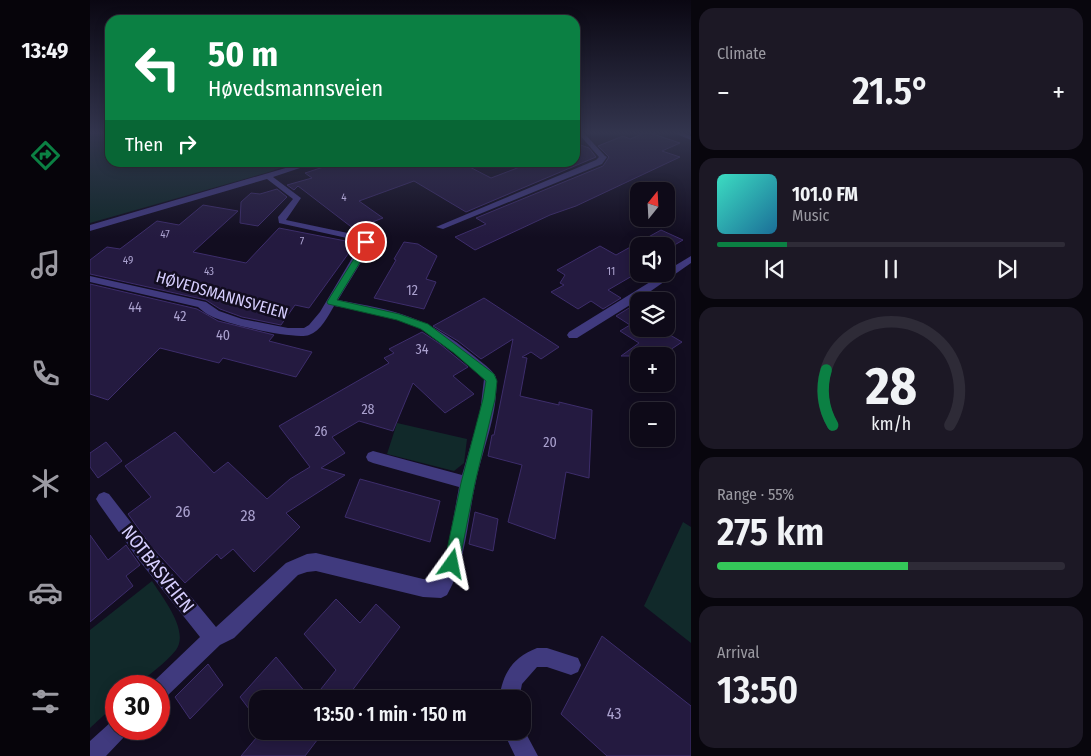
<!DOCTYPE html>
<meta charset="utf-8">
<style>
:root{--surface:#0e0a18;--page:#1c1825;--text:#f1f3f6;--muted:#9b9aa2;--line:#2e2b37;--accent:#0b8043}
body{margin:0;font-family:"Fira Sans Condensed",sans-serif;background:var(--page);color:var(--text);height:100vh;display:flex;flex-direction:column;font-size:19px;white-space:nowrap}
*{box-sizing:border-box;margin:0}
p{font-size:16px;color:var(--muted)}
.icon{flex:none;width:28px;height:28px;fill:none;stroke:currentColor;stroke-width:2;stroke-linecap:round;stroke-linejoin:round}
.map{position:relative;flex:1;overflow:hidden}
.sheet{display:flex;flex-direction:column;gap:8px;padding:8px;background:#08060d;width:400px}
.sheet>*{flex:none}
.top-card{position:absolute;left:15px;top:15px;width:475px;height:152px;border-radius:15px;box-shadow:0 2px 12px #0003,0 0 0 1px var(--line);background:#0b8043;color:#fff;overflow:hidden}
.needle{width:32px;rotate:18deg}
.controls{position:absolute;left:540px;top:182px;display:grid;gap:10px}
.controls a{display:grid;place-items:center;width:45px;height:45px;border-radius:10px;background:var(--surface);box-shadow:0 2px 12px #0003,0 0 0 1px var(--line);font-size:25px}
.speed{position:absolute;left:15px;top:675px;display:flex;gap:10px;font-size:25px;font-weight:700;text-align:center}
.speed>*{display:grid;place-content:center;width:65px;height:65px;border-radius:50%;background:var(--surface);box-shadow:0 2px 12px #0003,0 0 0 1px var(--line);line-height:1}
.speed .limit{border:8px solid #d22;background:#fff;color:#111}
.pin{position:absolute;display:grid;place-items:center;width:42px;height:42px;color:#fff;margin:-21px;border:2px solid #fff;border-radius:50%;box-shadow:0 1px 5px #0007}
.me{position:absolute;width:55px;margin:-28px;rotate:12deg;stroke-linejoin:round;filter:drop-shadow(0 0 4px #0008)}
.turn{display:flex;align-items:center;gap:18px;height:105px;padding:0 20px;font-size:22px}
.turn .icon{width:65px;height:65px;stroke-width:2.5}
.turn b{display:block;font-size:35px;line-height:42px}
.then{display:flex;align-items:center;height:48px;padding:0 20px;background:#0003;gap:10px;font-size:19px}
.big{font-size:38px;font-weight:600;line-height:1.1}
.sheet .tile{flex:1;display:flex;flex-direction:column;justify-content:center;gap:8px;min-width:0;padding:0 18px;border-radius:15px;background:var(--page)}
.sheet .dial{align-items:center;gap:0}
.dial svg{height:130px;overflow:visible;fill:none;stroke:var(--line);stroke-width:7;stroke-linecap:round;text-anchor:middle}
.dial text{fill:var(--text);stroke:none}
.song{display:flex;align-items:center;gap:15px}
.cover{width:60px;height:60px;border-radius:8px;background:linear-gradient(135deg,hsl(170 70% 55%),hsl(200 70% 35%))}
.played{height:5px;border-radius:2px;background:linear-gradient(90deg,var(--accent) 20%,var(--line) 20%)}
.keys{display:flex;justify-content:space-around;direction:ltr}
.heat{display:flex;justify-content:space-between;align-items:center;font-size:28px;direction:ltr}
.charge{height:8px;border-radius:4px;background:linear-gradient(90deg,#34c759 55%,var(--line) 0)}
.trip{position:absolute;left:159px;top:690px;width:282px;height:50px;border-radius:15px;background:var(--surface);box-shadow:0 2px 12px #0003,0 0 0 1px var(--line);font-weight:600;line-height:50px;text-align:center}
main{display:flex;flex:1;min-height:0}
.dock{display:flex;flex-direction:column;width:90px;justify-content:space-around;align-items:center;background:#06040a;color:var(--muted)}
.dock .icon{width:35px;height:35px}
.dock .active{color:var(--accent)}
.dock b{font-size:22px;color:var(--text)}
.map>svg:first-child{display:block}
.green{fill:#11292a}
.building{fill:#241a40;stroke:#3d2d6b}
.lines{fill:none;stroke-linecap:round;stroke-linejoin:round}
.minor{fill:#403a7e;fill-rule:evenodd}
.route{fill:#0b8043;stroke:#07532c}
.labels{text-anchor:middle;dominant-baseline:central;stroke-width:5;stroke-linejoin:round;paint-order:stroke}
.far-number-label{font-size:11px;fill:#aaa1ce}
.number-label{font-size:14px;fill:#aaa1ce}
.street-label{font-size:16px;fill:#d6cefe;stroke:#120d20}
.near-number-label{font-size:16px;fill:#aaa1ce}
.near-street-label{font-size:19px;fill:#d6cefe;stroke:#120d20}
</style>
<main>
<nav class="dock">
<b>13:49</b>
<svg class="icon active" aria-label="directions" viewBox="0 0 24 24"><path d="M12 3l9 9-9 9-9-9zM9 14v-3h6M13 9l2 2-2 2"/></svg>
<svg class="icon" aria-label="music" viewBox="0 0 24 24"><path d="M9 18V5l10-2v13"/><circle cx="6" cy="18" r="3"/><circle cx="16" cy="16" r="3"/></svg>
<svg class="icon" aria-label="phone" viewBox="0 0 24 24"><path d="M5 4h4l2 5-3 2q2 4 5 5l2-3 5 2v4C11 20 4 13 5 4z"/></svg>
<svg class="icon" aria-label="climate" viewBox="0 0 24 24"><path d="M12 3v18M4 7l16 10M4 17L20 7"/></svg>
<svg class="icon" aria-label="car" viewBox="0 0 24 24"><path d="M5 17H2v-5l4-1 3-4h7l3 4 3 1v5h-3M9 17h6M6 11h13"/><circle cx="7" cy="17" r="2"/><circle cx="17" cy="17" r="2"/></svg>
<svg class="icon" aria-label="filters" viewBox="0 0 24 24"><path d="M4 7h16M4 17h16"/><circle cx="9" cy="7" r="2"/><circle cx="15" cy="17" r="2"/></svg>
</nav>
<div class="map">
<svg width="601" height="756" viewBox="0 0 601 756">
<rect width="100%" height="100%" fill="#120d20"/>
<path class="green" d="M0,132H20V162L205,163L179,172L0,223Z
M307,423L377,439L374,463L364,471L297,454Z
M593,522L601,527V643L554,606Z
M62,581C72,597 100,631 86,650C76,663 58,675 46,686H26V704L0,728V630Z"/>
<path class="building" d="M557,132L590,143L572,151L590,157L486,206L460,215L385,250L365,237L396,224L386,218L513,166L519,157L508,146L533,136L540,139Z
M485,143L499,148L506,157L376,212L324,181L269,201L293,218L264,229L208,186L204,190L197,185L222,178L215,173L249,162H370L401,178L443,162H485Z
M187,189L197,197L168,226L150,223L151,202L161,193L170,194Z
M113,205L148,211L103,252L156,263L189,228L266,243L219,308L205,305L191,325L152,317L130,309L116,300L0,274V260L17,247L30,249L67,221L89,225Z
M571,230L593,240L576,250V246H549V272L518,290L531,298L513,309L501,301L488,309L461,292L474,285L470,283L475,275L467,270L510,246L526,255Z
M314,242L328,244L347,256L336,279L346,282L334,309L284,298L306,260L304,259Z
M0,284L107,309L128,321L184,335L179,341L222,352L206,377L133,358L129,363L70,348L18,400L0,394Z
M394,298L469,347L451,359L441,352L432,357L437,358L430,396L469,405V402L502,410L499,478L476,472L465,539L418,522L432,465L398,456L402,435H404L423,339L391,359L368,341L343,326Z
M544,305L549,307V329H570L592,342L571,356H531L549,343L530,331L540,325L526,316Z
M332,332L350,344L378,367L363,376L384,394L355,413L323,383L303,431L269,421L242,437L255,453L231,468L255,475L196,513L210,527L164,572L143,549L131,559L127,554L95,583L61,546L38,514L61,497L35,466L85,432L124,473L138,462L177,499L200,479L220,467L189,426L299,363L294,358L304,353L299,349Z
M16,442L32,461L8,478L0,467V453Z
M270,479L350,501L340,542L255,517Z
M385,512L408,519L403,551L379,544Z
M0,535L18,560L36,545L50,565L36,576L43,586L0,622Z
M246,599L270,623L286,604L310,627L258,696L261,699H223L246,670L214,634Z
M512,636L601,706V756H517L471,714Z
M186,657L221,699H168V721L150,697Z
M118,664L133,685L100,719L85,697Z
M172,731H234L215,756H151Z"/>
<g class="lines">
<path class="minor" d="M487,132H493L515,156L517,157L512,164L353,229L346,227L506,160L509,157Z
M582,132H590L601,136V140Z
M216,162H228L183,177L211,198L196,220L272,236L281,242V246L248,300C308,311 336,316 384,356C391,362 402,369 406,377C409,412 393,448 386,481C377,520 377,560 357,595L351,598L333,597L226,571L217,572L208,575L144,638L130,645L76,697L69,700V686H60L62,683L110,637L48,559L9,504L6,499L9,494L14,492L19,494L60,547L126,627L196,563L217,554L226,553L333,579L346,580L357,553L369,487L283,463L278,461L276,457L278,453L283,451L372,475L390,413L394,379C372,359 350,338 323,325C299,314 271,311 244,306C238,316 231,331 219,335C205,340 135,324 121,316C116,314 112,310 108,307L0,282V276L116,302L129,311L152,319L198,328H214L219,325L230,312L271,243L266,240L189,223L188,217L203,199L177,179L0,231V225Z
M601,256V263L548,300L487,338H479L477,335L479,332L573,274H576V271Z
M447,648H457L488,658L491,665L488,672L481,675L457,667H447L432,684L429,699H409C413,673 422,658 447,648Z
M26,719V729H38L35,736L16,756H0V741L21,722Z
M432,726L448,756H425L413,731H432Z"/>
</g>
<linearGradient id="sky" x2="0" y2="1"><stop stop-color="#0a0712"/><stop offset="0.56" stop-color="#33354e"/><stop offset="1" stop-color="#33354e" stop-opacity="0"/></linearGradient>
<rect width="601" height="237" fill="url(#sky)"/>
<path class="route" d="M273,241H279L280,246L247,300L309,314L338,324L404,374L407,381L405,399L385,483L369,564L367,570L362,572L356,570L354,564L371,483L393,399L396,381L364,353L331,329L307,320L238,304L237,302L272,246Z"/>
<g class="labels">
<g class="far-number-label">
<text x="254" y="197">4</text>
<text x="75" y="234">47</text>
<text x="212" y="241">7</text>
<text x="38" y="260">49</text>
<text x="119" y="271">43</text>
<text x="521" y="271">11</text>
</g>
<g class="number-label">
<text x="322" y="290">12</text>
<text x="45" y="307">44</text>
<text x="90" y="316">42</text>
<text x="133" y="335">40</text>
<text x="332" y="349">34</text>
<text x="278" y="409">28</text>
<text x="231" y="431">26</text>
<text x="460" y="442">20</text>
</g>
<g class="street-label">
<text transform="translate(132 295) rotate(16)">HØVEDSMANNSVEIEN</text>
</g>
<g class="near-number-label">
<text x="93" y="511">26</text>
<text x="158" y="515">28</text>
<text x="524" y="713">43</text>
</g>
<g class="near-street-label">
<text transform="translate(68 569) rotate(52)">NOTBASVEIEN</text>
</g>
</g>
</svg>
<div class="controls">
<a><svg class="needle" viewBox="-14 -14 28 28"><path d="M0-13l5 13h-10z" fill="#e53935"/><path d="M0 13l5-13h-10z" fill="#9b9aa2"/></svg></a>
<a><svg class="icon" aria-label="sound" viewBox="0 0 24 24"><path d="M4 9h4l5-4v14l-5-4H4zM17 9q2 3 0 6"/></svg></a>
<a><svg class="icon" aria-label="layers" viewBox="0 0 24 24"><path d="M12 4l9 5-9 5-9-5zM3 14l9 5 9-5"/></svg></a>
<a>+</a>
<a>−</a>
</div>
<div class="speed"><div class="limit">30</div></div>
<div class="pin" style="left:276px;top:242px;background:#d93025"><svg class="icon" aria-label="arrive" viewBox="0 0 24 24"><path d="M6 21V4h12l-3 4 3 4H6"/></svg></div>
<svg class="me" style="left:362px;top:564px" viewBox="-20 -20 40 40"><path d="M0-17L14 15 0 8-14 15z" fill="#0b8043" stroke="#fff" stroke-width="4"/></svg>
<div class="trip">13:50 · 1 min · 150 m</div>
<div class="top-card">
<div class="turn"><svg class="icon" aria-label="left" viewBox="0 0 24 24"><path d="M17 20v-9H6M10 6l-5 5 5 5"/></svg><div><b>50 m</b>Høvedsmannsveien</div></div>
<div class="then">Then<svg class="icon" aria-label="right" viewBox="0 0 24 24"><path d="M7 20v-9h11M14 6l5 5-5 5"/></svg></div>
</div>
</div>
<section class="sheet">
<div class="tile"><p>Climate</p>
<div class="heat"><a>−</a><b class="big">21.5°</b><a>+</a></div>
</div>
<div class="tile">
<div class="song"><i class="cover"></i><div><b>101.0 FM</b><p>Music</p></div></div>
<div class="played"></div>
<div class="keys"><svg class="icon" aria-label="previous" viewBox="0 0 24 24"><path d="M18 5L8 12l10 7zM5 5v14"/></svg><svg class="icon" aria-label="pause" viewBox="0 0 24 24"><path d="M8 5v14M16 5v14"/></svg><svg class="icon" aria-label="next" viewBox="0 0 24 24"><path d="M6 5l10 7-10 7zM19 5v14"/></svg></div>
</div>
<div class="tile dial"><svg viewBox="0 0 100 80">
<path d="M14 69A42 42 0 1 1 86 69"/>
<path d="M14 69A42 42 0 0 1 10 35" stroke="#0b8043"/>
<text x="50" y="56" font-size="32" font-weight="700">28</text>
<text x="50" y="72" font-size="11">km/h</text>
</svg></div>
<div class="tile"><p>Range · 55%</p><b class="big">275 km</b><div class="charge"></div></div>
<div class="tile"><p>Arrival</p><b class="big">13:50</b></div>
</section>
</main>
